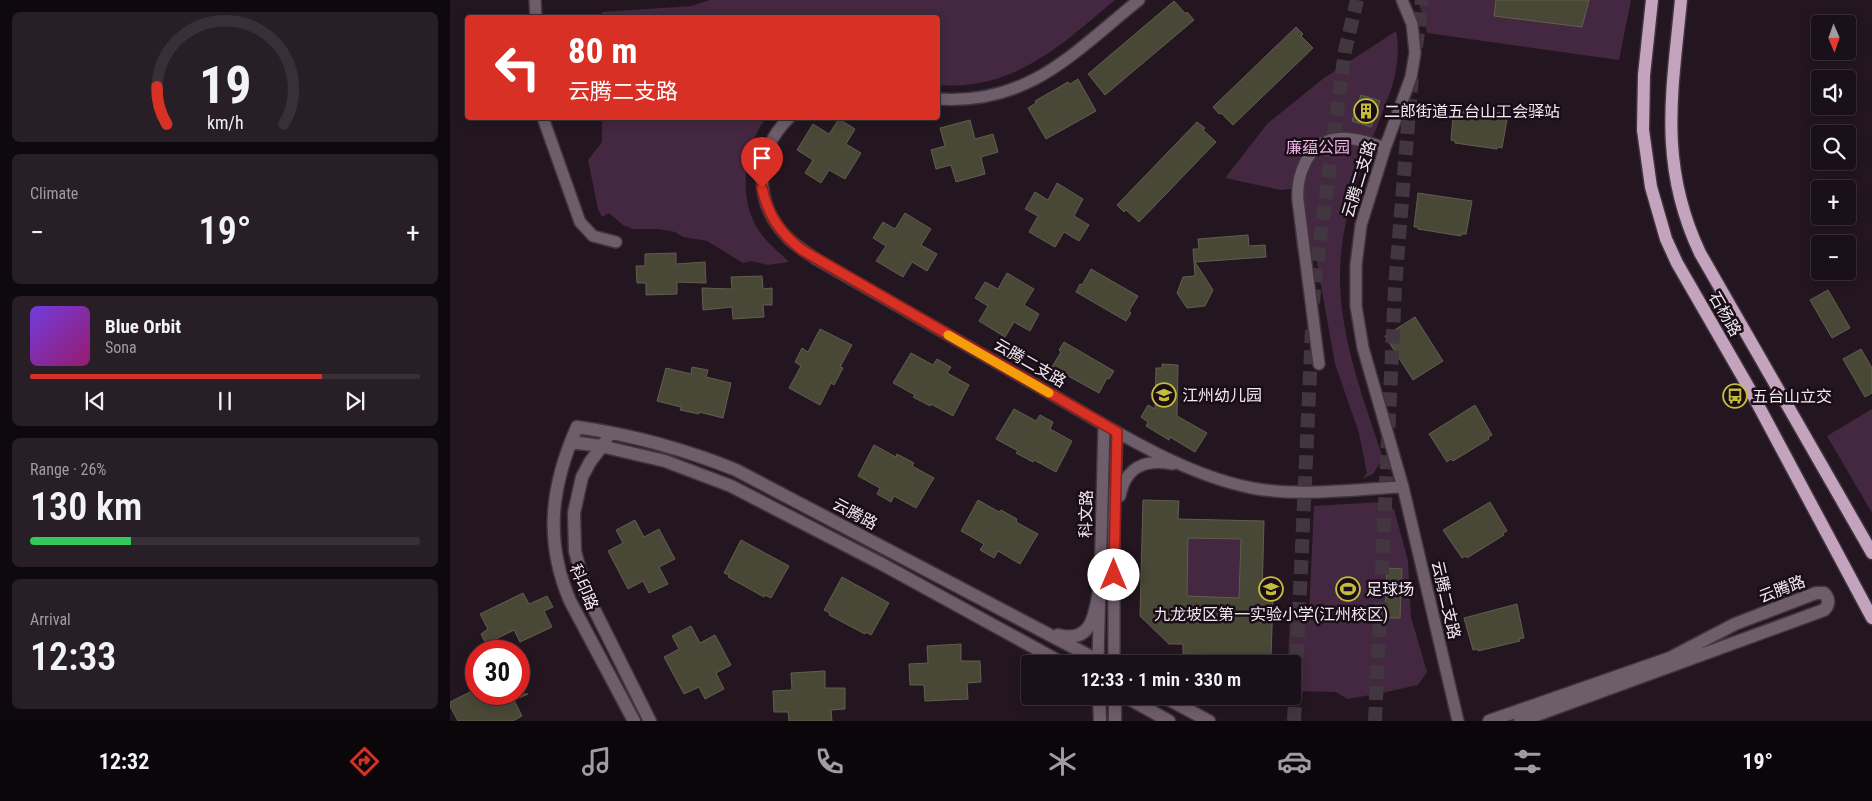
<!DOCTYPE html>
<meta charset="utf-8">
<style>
:root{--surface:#1a1019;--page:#271e26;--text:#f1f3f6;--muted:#9f9da2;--line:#383038;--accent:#d93025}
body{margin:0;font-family:"Roboto Condensed","Noto Sans SC",sans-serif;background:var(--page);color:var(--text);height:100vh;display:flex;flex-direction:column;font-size:19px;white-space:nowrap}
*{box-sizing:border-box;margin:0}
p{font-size:16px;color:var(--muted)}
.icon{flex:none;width:28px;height:28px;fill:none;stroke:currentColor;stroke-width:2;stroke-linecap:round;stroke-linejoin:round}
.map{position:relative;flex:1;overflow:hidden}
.sheet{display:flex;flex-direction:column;gap:12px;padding:12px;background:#0e090e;width:450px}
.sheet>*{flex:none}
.banner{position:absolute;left:15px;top:15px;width:475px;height:105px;border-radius:5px;box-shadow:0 2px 12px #0003,0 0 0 1px var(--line);background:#d93025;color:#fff;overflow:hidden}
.needle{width:32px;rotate:178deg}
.controls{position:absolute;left:1361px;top:15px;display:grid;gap:10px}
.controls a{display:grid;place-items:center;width:45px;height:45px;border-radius:5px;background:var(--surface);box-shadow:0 2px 12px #0003,0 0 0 1px var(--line);font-size:25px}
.speed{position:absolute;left:15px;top:640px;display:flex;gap:10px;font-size:25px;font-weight:700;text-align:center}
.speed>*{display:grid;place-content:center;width:65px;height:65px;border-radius:50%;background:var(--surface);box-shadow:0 2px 12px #0003,0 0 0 1px var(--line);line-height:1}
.speed .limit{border:8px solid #d22;background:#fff;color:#111}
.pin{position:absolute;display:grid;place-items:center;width:42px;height:42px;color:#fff;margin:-51px -21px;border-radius:50% 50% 50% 0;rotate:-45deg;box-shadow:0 0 5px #0007}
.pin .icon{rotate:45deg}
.me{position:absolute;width:55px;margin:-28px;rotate:0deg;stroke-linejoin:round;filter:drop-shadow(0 0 4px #0008)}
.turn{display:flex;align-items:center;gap:18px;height:105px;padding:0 20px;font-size:22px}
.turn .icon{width:65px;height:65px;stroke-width:2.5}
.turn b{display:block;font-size:35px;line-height:42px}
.big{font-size:38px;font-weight:600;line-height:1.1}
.sheet .widget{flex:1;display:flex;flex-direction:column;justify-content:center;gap:8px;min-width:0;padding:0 18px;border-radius:8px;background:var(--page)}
.sheet .dial{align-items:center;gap:0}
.dial svg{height:130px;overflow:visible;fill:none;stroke:var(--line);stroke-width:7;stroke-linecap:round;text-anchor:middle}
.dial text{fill:var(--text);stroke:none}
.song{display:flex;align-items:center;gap:15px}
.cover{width:60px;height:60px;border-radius:8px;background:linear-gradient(135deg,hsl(260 70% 55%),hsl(320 70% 35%))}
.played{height:5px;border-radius:2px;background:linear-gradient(90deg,var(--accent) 75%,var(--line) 75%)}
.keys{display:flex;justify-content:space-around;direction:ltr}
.heat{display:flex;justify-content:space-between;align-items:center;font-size:28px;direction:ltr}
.charge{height:8px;border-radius:4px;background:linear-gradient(90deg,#34c759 26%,var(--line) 0)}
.trip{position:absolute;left:571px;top:655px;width:280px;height:50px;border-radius:5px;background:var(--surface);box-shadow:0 2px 12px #0003,0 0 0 1px var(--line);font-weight:600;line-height:50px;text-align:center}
.tab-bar{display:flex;height:80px;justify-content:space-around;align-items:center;background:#0a060a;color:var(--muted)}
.tab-bar .icon{width:35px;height:35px}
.tab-bar .on{color:var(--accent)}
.tab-bar b{font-size:22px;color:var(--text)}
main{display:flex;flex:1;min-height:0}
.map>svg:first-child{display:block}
.green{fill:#442740;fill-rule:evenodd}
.building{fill:#494736;stroke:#605f4d;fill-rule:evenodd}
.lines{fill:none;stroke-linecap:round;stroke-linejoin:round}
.trunk-tunnel{stroke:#423640;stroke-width:14;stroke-dasharray:14 7;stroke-linecap:butt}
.minor-casing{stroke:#40343e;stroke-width:14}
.tertiary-casing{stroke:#40343e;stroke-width:15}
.primary-casing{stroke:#40343e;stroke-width:15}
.minor{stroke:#6e5e6b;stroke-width:11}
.tertiary{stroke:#6e5e6b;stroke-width:12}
.primary{stroke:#c4a3be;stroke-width:12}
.route-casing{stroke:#8d1f18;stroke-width:12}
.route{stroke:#d93025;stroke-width:9}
.slow{stroke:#f59e0b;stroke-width:9}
.labels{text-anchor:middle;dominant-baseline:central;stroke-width:5;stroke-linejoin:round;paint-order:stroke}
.poi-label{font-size:16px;fill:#f3eaf1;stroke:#190d17;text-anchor:start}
.park-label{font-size:16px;fill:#f1b6e7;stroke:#190d17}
.street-label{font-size:16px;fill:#f3eaf1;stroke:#190d17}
</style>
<main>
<section class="sheet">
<div class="widget dial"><svg viewBox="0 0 100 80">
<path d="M14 69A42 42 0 1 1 86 69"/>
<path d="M14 69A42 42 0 0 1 8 46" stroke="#d93025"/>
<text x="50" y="56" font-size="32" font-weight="700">19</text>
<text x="50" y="72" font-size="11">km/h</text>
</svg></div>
<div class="widget"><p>Climate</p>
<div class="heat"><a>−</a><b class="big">19°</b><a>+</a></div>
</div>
<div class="widget">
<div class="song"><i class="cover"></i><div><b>Blue Orbit</b><p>Sona</p></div></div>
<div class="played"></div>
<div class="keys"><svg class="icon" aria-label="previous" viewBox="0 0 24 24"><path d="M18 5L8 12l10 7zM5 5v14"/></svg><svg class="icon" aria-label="pause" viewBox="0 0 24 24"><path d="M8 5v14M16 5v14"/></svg><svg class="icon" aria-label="next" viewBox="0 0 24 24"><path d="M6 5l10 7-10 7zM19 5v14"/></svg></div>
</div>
<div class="widget"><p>Range · 26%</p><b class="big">130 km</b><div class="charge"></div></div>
<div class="widget"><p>Arrival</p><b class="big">12:33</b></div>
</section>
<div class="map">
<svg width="1422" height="721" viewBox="0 0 1422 721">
<rect width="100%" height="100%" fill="#231621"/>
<path class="green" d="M260,0H665C611,45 564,91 488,85V18L152,17V12L241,6Z
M967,0H1181L1169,60L977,33L973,15Z
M946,31C950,50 947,68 942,87C920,147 891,208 890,273C889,336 914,400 933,458L923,474L912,479L917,473L909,433L885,364L865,252H847L841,189L830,190L775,178L818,123L874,78Z
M152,118H316C294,147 288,196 307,228C316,242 328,251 339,262L318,265L301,261L293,263L257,241L233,237L225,232L208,229H183L173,225L159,213L152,217L148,209L138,160L152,142Z
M1422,409V513L1377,436Z
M931,502L944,509L958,561L961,617L977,672L968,685L932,693L897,699L886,692L843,691L842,664H838L840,613H859L864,506ZM952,569L950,618H936Z
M738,538L791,539L789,598L737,596Z"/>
<path class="building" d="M1046,0H1139L1132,27L1044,16Z
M724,1L736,14L737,12L744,20L655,95L638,74Z
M846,27L853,34L851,36L863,48L783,125L771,113L769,114L763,107Z
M628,79L646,111L596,139L578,108L586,103L585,101L618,82L620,84Z
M911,95L930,101L921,127L902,121Z
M1004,106L1058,114L1052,148L1048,147L1047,149L1005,143V141L1001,140Z
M389,119L405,129L396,144L411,153L395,179L379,170L371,183L355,173L363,160L347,150L363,124L379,134Z
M520,120L525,139L543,134L548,152L531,157L535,174L506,182L501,165L486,169L481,150L495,146L490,128Z
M747,122L755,128L753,130L766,142L689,222L676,210L674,212L667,205Z
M607,183L633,199L624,216L639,225L629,241L614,232L605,247L579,232L588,216L575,209L585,192L598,200Z
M968,193L1022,201L1016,234H1011V236L968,229V227H964Z
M455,213L481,229L471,245L487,254L477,271L462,262L453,277L426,261L436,246L423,238L433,222L445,229Z
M798,235L799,246L815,245L816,257L745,262L763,290L755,306L737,308L727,293L733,277L745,276L743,249H749L748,239Z
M226,253V264L255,262L256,283L227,282V294L196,295V283H187L186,266H195V254Z
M641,269L688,296L679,311L681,313L676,321L626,292L630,284L632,285Z
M557,273L584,289L574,305L589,314L580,331L564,322L555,337L529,321L538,306L525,298L535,282L548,289Z
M312,276L313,289L322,288V305H313L314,317L283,319L282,307L253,310L252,288L282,289L281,277Z
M1378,290L1400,328L1382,338L1360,300Z
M965,317L993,361L963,380L935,336Z
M370,329L402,345L390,367L393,368L384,385L381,383L370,405L339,388L351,366L345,362L352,348L358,352Z
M614,342L664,371L659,379L657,378L649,393L602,367L611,352L609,350Z
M1411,349L1422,368V393L1415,397L1393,359Z
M461,353L483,365L487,359L501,367L497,373L519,385L503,416L481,404L480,406L463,397L465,395L443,383Z
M712,364L728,365L727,416L757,433L745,452L720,437L719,440L696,426L698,422L691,417L698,405L705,409L706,368H712Z
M242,367L258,370L256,377L281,383L273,418L249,412V414L230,410L231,407L207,401L216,368L241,374Z
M1025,405L1042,435L1038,437L1039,439L1003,461L1001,459L997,462L979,434Z
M564,409L586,421L590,415L603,422L600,429L622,441L606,472L584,460L583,462L566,453L568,451L546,439Z
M424,445L446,457L447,454L464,463L462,466L484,478L466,508L444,496L441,502L427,494L430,488L408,476Z
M528,500L549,512L551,510L567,519L566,522L588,534L570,564L548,551L544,558L530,550L534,544L511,531Z
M693,500L729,501L728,519L814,521L812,598H823L821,656L733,654V644H719L690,616ZM738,538L791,539L789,598L737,596Z
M1040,502L1057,531L1053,533L1054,535L1017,558L1016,556L1012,558L993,530Z
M185,520L194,537L209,529L225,559L209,567L218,584L199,593L193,581L178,589L158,551L173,543L166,530Z
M291,540L339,566L321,598L315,595L314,597L278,577L279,575L274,573Z
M937,568L952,569L950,618H935Z
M392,577L439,603L421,635L416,632L415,634L379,615L380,613L374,610Z
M73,593L79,604L97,596L103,607L94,611L102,627L70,642L64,630L36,644L31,634L38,629L30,614Z
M1067,604L1074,638L1069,639L1070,641L1028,651V649L1023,650L1014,618Z
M241,626L250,643L265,635L281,665L266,673L274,689L255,699L249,687L234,694L214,657L229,649L222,636Z
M511,644V661H530L531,682L517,683L518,699L475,701L474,685H460L459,664L478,663L477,646Z
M375,671V688H395V709L381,710L382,721H339L338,712H324L323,691L342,690L341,673Z
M26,689V694H78L64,700L72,716L63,721H8L0,706V702Z"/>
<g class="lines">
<path class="trunk-tunnel" d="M966,47L972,0
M863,303L865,279L895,51L907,0
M844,721L862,330
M925,721L945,288L962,75"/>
<g class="minor-casing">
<path id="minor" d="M85,0L86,18
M952,0L962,24L965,53L961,77L935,148L911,225L906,265V306L913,348L953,487L1008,721
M488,99C579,105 623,53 689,0
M93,118L130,222L143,236L166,242
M339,118C304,152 303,203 338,238C346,246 356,252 366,259C444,304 523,349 601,394C661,429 734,475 802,488C849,497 905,489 953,487
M869,364L848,201C846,176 857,144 885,139C902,136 919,143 935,148
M670,496C676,466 695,459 723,464
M648,660L654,425
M664,664V522L667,432"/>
</g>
<g class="tertiary-casing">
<path id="tertiary" d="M156,441L140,462L132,477L124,513L125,551L136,593L200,721
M121,442L151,446L215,461L281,486L430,563L614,664
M608,635C646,645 645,607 651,581
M649,696L650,721
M665,696V721
M674,696L719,721
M712,696L759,721
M184,721L120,601C94,540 101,486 127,427C183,435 234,449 286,470L655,664
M1039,721L1220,658L1285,624L1366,593H1374C1380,599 1379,605 1374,610L1070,721"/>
</g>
<g class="primary-casing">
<path id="primary" d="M1202,0L1194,75L1193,130L1201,187L1216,239L1227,263L1299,388L1422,618
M1231,0C1222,93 1208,164 1250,253L1422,553"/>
</g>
<use href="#minor" class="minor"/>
<use href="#tertiary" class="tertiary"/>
<use href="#primary" class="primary"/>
</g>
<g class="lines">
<g class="route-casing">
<path id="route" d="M312,188C318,215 330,233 352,250L667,432L664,575"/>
</g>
<use href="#route" class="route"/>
<path class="slow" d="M498,335L599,393"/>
</g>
<defs>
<g id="building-ring" transform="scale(1.25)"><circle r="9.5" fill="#190d17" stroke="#c6bc3c" stroke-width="1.5"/><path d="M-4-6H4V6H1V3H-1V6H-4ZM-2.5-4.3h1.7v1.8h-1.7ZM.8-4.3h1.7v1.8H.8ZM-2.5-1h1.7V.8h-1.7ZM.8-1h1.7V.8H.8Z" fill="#c6bc3c"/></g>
<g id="school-ring" transform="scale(1.25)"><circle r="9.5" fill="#190d17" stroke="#c6bc3c" stroke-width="1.5"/><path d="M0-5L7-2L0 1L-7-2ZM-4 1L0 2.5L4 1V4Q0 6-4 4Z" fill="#c6bc3c"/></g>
<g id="bus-ring" transform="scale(1.25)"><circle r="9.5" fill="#190d17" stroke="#c6bc3c" stroke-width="1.5"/><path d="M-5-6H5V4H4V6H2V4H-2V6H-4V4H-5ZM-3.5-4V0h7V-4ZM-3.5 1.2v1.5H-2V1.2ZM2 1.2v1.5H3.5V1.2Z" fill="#c6bc3c"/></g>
<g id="stadium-ring" transform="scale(1.25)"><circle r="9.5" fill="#190d17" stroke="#c6bc3c" stroke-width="1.5"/><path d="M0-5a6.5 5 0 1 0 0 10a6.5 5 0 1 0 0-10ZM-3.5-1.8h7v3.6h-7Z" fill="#c6bc3c"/></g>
</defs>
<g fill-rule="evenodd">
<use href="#building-ring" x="916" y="111"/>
<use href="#school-ring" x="714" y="395"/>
<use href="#bus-ring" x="1285" y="396"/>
<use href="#school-ring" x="821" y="589"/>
<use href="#stadium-ring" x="898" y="589"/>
</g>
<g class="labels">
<g class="poi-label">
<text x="934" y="111">二郎街道五台山工会驿站</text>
<text x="732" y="395">江州幼儿园</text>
<text x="1302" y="396">五台山立交</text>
<text x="916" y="589">足球场</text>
<text x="821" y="614" text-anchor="middle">九龙坡区第一实验小学(江州校区)</text>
</g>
<g class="park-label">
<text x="868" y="147">廉蕴公园</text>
</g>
<g class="street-label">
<text transform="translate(909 179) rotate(-73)">云腾二支路</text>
<text transform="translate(1275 314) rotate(60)">石杨路</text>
<text transform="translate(580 363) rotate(30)">云腾二支路</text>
<text transform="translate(405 514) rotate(28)">云腾路</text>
<text transform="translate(636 514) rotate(-89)">科文路</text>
<text transform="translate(134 587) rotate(67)">科印路</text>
<text transform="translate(1332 589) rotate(-21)">云腾路</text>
<text transform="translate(996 600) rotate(77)">云腾二支路</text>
</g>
</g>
</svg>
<div class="controls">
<a><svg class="needle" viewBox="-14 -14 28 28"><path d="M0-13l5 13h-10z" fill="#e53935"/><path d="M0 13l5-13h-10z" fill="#9f9da2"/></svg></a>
<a><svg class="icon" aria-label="sound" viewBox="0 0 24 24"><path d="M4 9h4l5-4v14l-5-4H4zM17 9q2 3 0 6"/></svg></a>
<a><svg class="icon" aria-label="search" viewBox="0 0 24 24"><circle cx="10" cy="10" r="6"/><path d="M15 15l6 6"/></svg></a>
<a>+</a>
<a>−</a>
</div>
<div class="speed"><div class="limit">30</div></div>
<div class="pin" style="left:312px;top:188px;background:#d93025"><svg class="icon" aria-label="arrive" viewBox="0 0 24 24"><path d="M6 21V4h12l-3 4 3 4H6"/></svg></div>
<svg class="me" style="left:664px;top:575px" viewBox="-20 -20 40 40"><circle r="19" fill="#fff"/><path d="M0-13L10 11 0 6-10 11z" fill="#d93025"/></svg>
<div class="trip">12:33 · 1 min · 330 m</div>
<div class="banner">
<div class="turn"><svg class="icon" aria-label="left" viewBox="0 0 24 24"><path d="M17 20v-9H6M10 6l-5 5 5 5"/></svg><div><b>80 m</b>云腾二支路</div></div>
</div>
</div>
</main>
<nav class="tab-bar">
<b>12:32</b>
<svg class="icon on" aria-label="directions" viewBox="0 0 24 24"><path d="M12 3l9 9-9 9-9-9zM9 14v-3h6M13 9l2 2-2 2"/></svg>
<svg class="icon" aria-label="music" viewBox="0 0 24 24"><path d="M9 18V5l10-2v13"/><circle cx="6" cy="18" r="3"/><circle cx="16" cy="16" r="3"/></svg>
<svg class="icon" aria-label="phone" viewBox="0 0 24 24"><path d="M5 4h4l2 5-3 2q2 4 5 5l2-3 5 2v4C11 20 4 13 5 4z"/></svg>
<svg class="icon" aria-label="climate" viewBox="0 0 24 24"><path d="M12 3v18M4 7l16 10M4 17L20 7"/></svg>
<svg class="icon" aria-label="car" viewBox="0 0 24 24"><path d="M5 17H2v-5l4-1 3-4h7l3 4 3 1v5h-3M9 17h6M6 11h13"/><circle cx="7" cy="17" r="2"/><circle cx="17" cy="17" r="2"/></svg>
<svg class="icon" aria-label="filters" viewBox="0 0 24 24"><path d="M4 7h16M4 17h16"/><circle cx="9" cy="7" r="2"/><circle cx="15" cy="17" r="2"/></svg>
<b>19°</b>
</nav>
